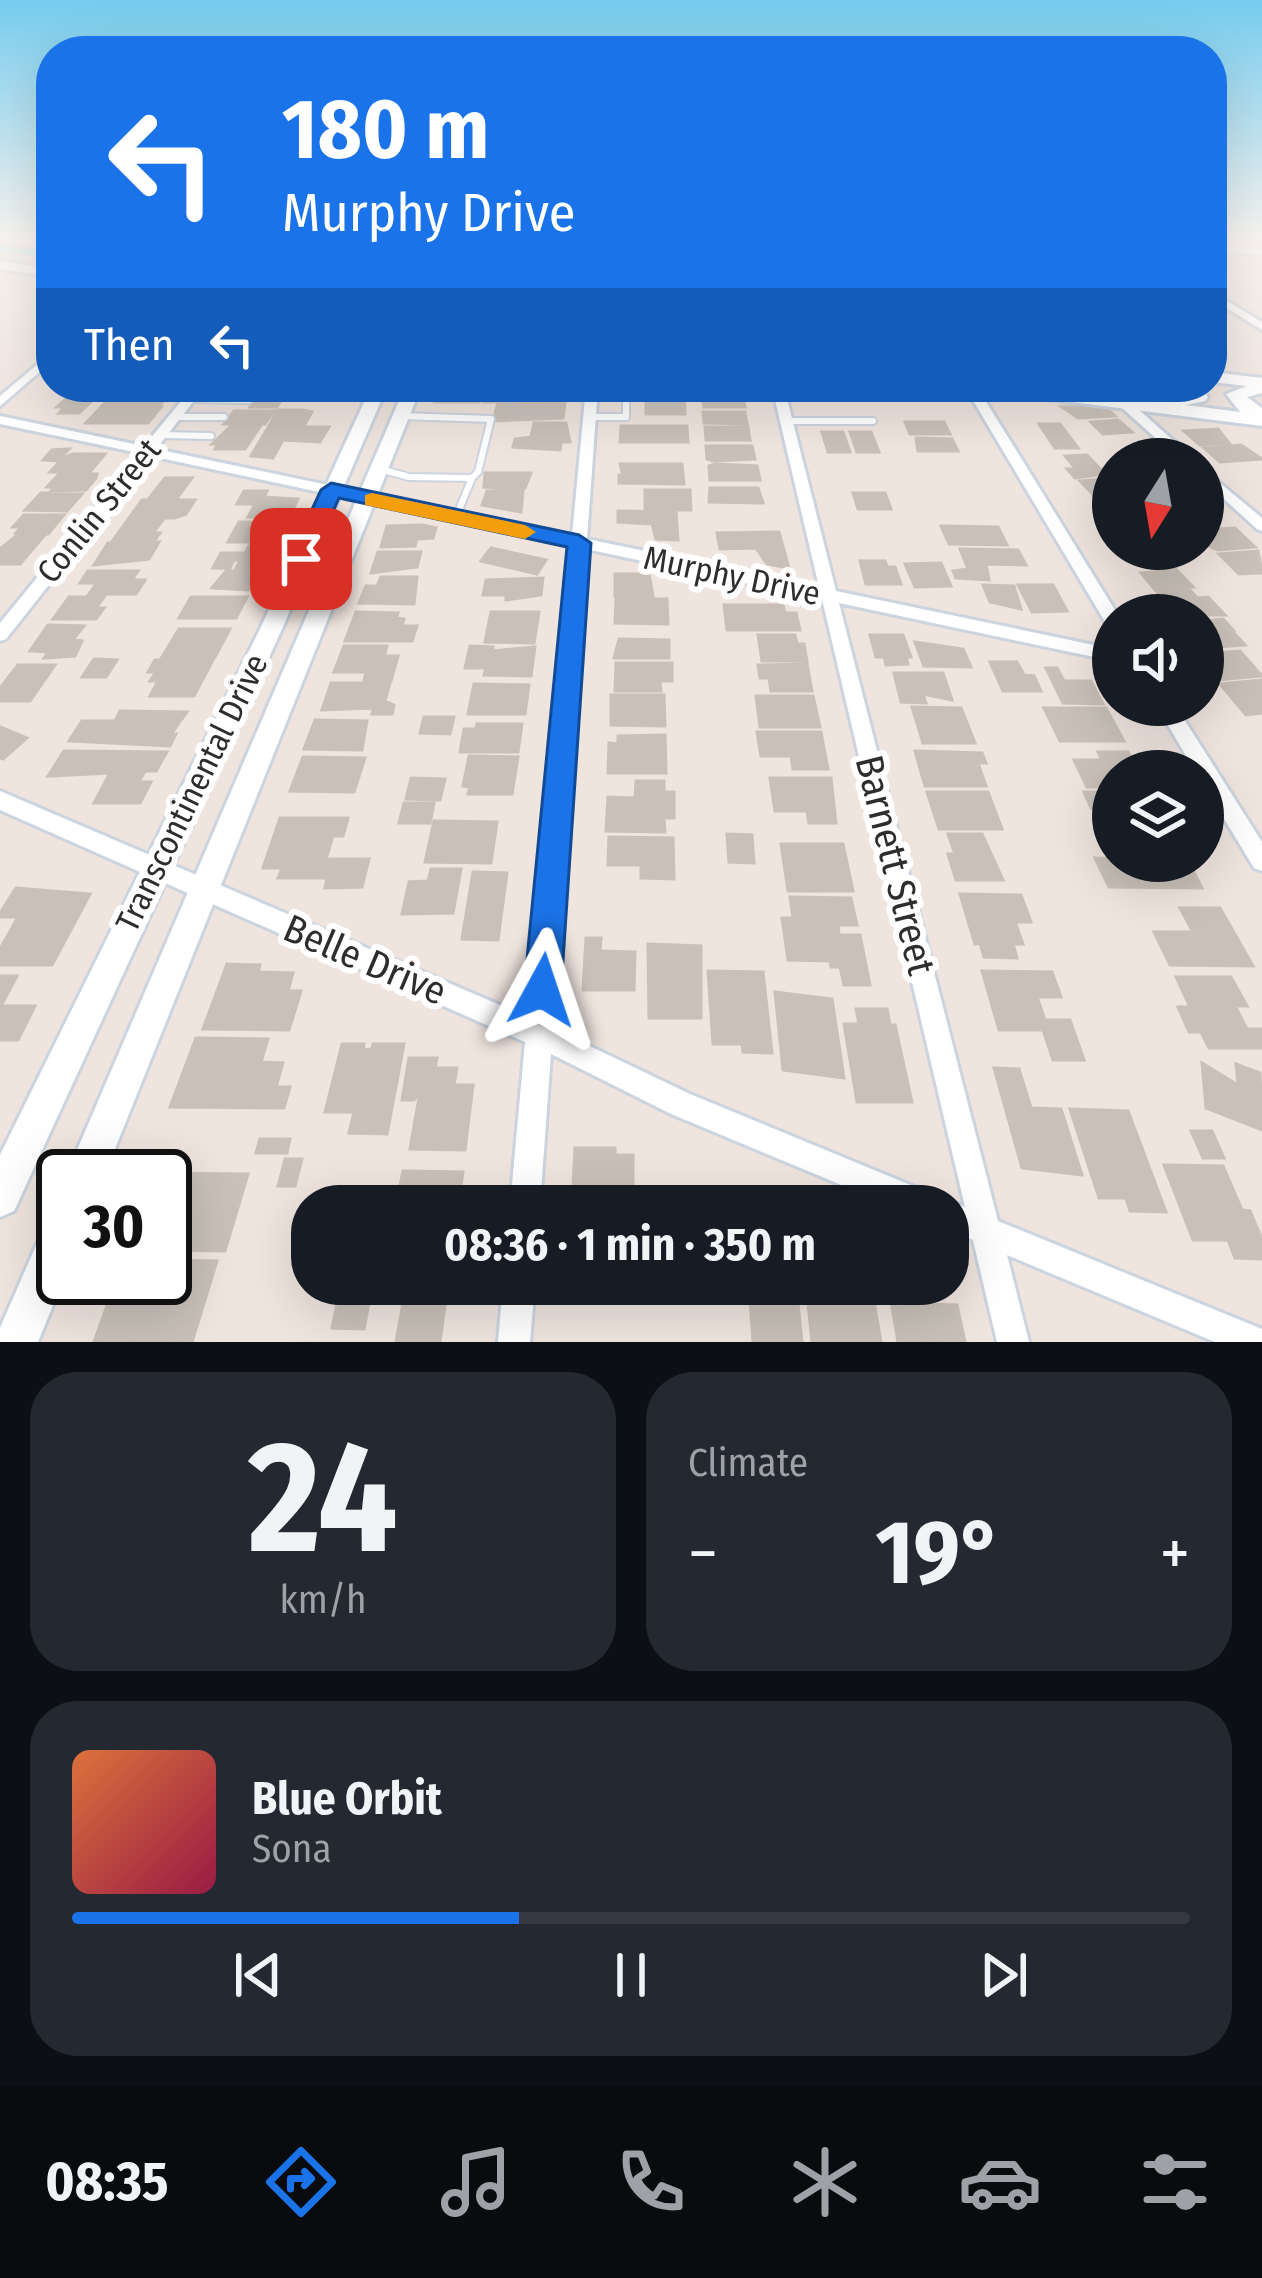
<!DOCTYPE html>
<meta charset="utf-8">
<style>
:root{--surface:#171b24;--page:#242831;--text:#f1f3f6;--muted:#9ea1a6;--line:#363941;--accent:#1a73e8}
body{margin:0;font-family:"Fira Sans Condensed",sans-serif;background:var(--page);color:var(--text);height:100vh;display:flex;flex-direction:column;font-size:45px;white-space:nowrap}
*{box-sizing:border-box;margin:0}
p{font-size:39px;color:var(--muted)}
.icon{flex:none;width:66px;height:66px;fill:none;stroke:currentColor;stroke-width:2;stroke-linecap:round;stroke-linejoin:round}
.map{position:relative;height:1342px;overflow:hidden}
.panel{display:flex;flex-direction:column;gap:30px;padding:30px;background:#0d0f14;flex:1}
.panel>*{flex:none}
.guide{position:absolute;left:36px;top:36px;width:1191px;height:366px;border-radius:48px;box-shadow:0 12px 48px #0002;background:#1a73e8;color:#fff;overflow:hidden}
.needle{width:78px;rotate:191deg}
.tools{position:absolute;left:1092px;top:438px;display:grid;gap:24px}
.tools a{display:grid;place-items:center;width:132px;height:132px;border-radius:50%;background:var(--surface);box-shadow:0 12px 48px #0002;font-size:60px}
.speed{position:absolute;left:36px;top:1149px;display:flex;gap:24px;font-size:60px;font-weight:700;text-align:center}
.speed>*{display:grid;place-content:center;width:156px;height:156px;border-radius:50%;background:var(--surface);box-shadow:0 12px 48px #0002;line-height:1}
.speed .limit{border:6px solid #111;border-radius:18px;background:#fff;color:#111}
.pin{position:absolute;display:grid;place-items:center;width:102px;height:102px;color:#fff;margin:-51px;border-radius:24px;box-shadow:0 6px 18px #0006}
.me{position:absolute;width:132px;margin:-66px;rotate:5deg;stroke-linejoin:round;filter:drop-shadow(0 0 9px #0008)}
.turn{display:flex;align-items:center;gap:42px;height:252px;padding:0 48px;font-size:54px}
.turn .icon{width:156px;height:156px;stroke-width:2.5}
.turn b{display:block;font-size:84px;line-height:102px}
.then{display:flex;align-items:center;height:114px;padding:0 48px;background:#0003;gap:24px;font-size:45px}
.big{font-size:90px;font-weight:700;line-height:1.1}
.panel .tile{flex:1;display:flex;flex-direction:column;justify-content:center;gap:18px;min-width:0;padding:0 42px;border-radius:48px;background:var(--page)}
.panel .dial{align-items:center;gap:0}
.dial b{font-size:156px;line-height:1}
.song{display:flex;align-items:center;gap:36px}
.cover{width:144px;height:144px;border-radius:18px;background:linear-gradient(135deg,hsl(20 70% 55%),hsl(340 70% 35%))}
.played{height:12px;border-radius:6px;background:linear-gradient(90deg,var(--accent) 40%,var(--line) 40%)}
.keys{display:flex;justify-content:space-around;direction:ltr}
.heat{display:flex;justify-content:space-between;align-items:center;font-size:66px;direction:ltr}
.panel .tiles{flex:1;display:grid;gap:30px;grid-template-columns:1fr 1fr}
.tile:last-child{grid-column:span 2}
.trip{position:absolute;left:291px;top:1185px;width:678px;height:120px;border-radius:48px;background:var(--surface);box-shadow:0 12px 48px #0002;font-weight:700;line-height:120px;text-align:center}
.tabs{display:flex;height:192px;justify-content:space-around;align-items:center;background:#090b0e;color:var(--muted)}
.tabs .icon{width:84px;height:84px}
.tabs .selected{color:var(--accent)}
.tabs b{font-size:54px;color:var(--text)}
.map>svg:first-child{display:block}
.lines{fill:none;stroke-linecap:round;stroke-linejoin:round}
.canal{fill:#6af0f8;fill-rule:evenodd}
.building{fill:#c8c0b9;stroke:#cbc0b7;stroke-width:3}
.service-casing{stroke:#ccd4df;stroke-width:10}
.minor-casing{stroke:#ccd4df;stroke-width:6}
.tertiary-casing{stroke:#ccd4df;stroke-width:6}
.secondary-casing{stroke:#ccd4df;stroke-width:6}
.service{stroke:#fff;stroke-width:6}
.minor{fill:#fff;fill-rule:evenodd}
.tertiary{fill:#fff;fill-rule:evenodd}
.secondary{fill:#fff;fill-rule:evenodd}
.route{fill:#1a73e8;stroke:#114b97;stroke-width:3}
.slow{fill:#f59e0b}
.labels{text-anchor:middle;dominant-baseline:central;stroke-width:12;stroke-linejoin:round;paint-order:stroke}
.street-label{font-size:33px;fill:#2d2d2d;stroke:#fff}
.near-street-label{font-size:39px;fill:#2d2d2d;stroke:#fff}
</style>
<div class="map">
<svg width="1262" height="1342" viewBox="0 0 1262 1342">
<rect width="100%" height="100%" fill="#efe4de"/>
<g class="lines">
<path class="canal" d="M0,246L51,251V257L0,252Z"/>
</g>
<path class="building" d="M502,387H519L516,402L565,403L563,418L493,421Z
M646,387H684L685,414H646Z
M150,391L169,395L159,406L103,405L113,395Z
M260,392H286L277,407H250Z
M439,394H494L497,395L495,402H483L481,397L479,402H435Z
M702,394L743,396L745,407H704Z
M69,396H97L79,413H59L65,407H57Z
M101,407H161L148,423H86Z
M1062,407H1105L1115,416L1078,418Z
M278,410H303L312,412L305,424H270Z
M234,411H274L265,424H224Z
M703,412H745L747,424L704,423Z
M1118,420L1132,432L1103,434L1091,422Z
M905,422H944L950,434H910Z
M534,423H566L570,442H561L560,450L513,447L515,439L531,437Z
M1039,424H1060L1078,448H1055Z
M232,425H261L245,449H215L218,444H212Z
M269,426L329,427L320,442L283,440L273,458L251,456Z
M621,426H687L688,442H620Z
M705,427H748L750,440H706Z
M1218,429L1229,443L1200,445L1184,431Z
M822,432H843L850,452H828Z
M850,432H871L879,452H857Z
M916,438L952,439L958,451H918Z
M1241,445L1262,459L1220,462L1204,448Z
M706,446H752L755,459L714,461L707,459Z
M69,449L59,460L73,454H105L90,472H50L60,461L43,460L52,450Z
M1087,455L1105,474L1075,478L1067,469H1076L1065,456Z
M620,464H682L684,484L619,483V475H623Z
M715,464L757,466L760,480H710L709,466Z
M485,473H531L525,488L516,489L484,487Z
M59,474H97L96,478L86,490L51,491L55,487H47Z
M165,478H192L178,497H150Z
M1103,479L1113,488V504L1103,505L1080,481Z
M710,488H758L763,503L709,502Z
M645,490H690L691,510H645Z
M244,491H267L264,497L298,499L289,517H248L255,504H237Z
M487,491H523L521,512L482,505Z
M41,493L82,494L67,511L25,510Z
M853,493H885L891,509H858Z
M142,500H195L186,514L175,518H129Z
M618,511L676,512L678,540L656,539L652,524L618,522Z
M24,515H64L48,534L16,533L21,527H13Z
M127,521H162L153,533H160L155,540H113Z
M239,522H286L276,542H228Z
M422,525L436,528L433,538L417,539L415,546L381,547L387,526Z
M941,526L998,527L1007,545L949,544Z
M1235,528L1255,547L1218,550L1203,543V530Z
M779,532L789,568L767,564L756,548L720,549L717,533Z
M16,536H44L20,564H0V549Z
M159,542L149,559L94,565L108,543Z
M249,546H273L262,568H236L240,560H234L230,568H213L221,553H245Z
M491,548L546,560L537,574L481,561Z
M960,549L1018,550L1026,565L986,564L989,580L956,578L953,571L968,569Z
M1124,549H1173L1180,557L1135,561Z
M1258,551L1262,573L1239,574L1219,554Z
M378,552H421L417,567L371,573Z
M860,561H885L887,567H895L901,584H866Z
M941,563L951,586L915,587L905,564Z
M1170,563L1193,587L1155,590L1141,573L1156,572L1150,564Z
M88,571H138L132,580H145L136,594H89L97,583H80Z
M226,571H257L248,590L212,588Z
M615,574H649L653,596H615Z
M381,577H417L414,604L359,603L366,586H377Z
M543,578L541,595L506,600V595H483L486,580Z
M983,585L1014,586L1021,609L990,602Z
M1018,585H1053L1067,611L1032,612Z
M1189,589L1197,598L1208,597L1225,615H1177L1157,592Z
M69,597H104L96,608H104L96,619H53Z
M191,597H247L236,618H179Z
M616,599H667L668,624L615,623Z
M724,605H783L785,613H796L800,630H727Z
M356,612L398,613L396,618L404,619L402,626H417L412,641H345Z
M491,612H539L534,643L485,642Z
M1223,619L1233,630H1223L1233,632L1245,645L1203,648V621Z
M48,625L84,626L73,640L82,641L75,656L44,658L48,652L30,651Z
M179,629H230L215,657H162Z
M758,635H795L797,644H804L807,661H762Z
M870,635H903L911,657H906L908,664L886,665L884,657H876Z
M619,639L669,640V658H614Z
M915,642L963,649L971,667L924,666Z
M344,646H387L384,656H398L391,681L364,680L366,672H334Z
M470,646L493,647L492,651L535,647L531,676L484,675L486,668H465Z
M1240,651L1262,676L1216,680L1203,665V654Z
M94,659L117,660L106,677H82Z
M155,660H213L194,696H150L158,681H150L156,672H148Z
M990,662H1017L1024,675L1034,676L1041,691H1003Z
M616,663H672V681H660L661,691H615Z
M807,664L812,691H771L769,678H760L758,665Z
M18,665H55L30,701H0V688Z
M1046,668H1057L1064,681H1091L1103,704L1063,703Z
M894,673H943L952,700L923,694L926,703L901,702Z
M1262,680V713L1246,715L1220,684Z
M331,683H390L385,701L394,705L392,714H372L374,708L322,710Z
M474,684L529,685L525,714H468Z
M611,695H664L665,726L611,725Z
M756,696H813L820,727H760Z
M912,707L961,708L975,743H923Z
M1044,708H1106L1124,741H1060Z
M120,711L187,712L171,734H176L170,746L69,741L82,721H115Z
M424,717H454L450,734L420,733Z
M315,720L367,721L362,750L304,749Z
M477,724H522L518,752H460L464,729H476Z
M0,727L27,738L3,759L0,758Z
M757,732H821L828,769H793L791,756H761Z
M665,735L666,773H608L609,743L618,744V736Z
M64,751L167,752L156,771H145L139,782H151L140,803H94L110,773L48,776Z
M915,751L982,753L986,763H978L986,786H925Z
M1098,752H1128L1138,771H1113V787H1087L1074,760H1102Z
M469,756L518,757L512,794H468L470,787L463,786Z
M303,757L365,758L354,792L290,791Z
M411,778L445,779L440,800L406,799Z
M770,778H831L836,823H809L807,811H775Z
M636,781H664V792H674V818H664L665,832L606,831L608,797L635,798Z
M927,792H988L1002,829H939Z
M1084,792H1113V826L1104,808H1091Z
M404,803H434L430,823H399Z
M280,818H348L343,836H333L326,859H369L362,887L325,888L327,878H278L282,868H263Z
M434,821L497,822L491,863L425,862Z
M727,834L752,835L754,863L729,862Z
M948,834H982L1003,880H956L948,854H955Z
M609,837L673,838L674,879L641,878V865H608Z
M781,844H843L853,891H788Z
M1095,858L1188,861L1202,888L1109,887Z
M431,869H461L453,913L402,914L409,882L428,881Z
M473,872L507,873L498,940L462,939Z
M16,888L90,894L52,965H0V949L18,917H0V913Z
M960,894L1021,895L1031,922H1015L1023,944H1013L1017,958L984,957L980,943L975,944Z
M790,897L851,898L857,925H838L839,935H860L870,985H844L840,967H831L830,961L788,960L782,918H793Z
M1180,908H1220L1253,966L1170,965L1154,932H1193Z
M586,938H601L600,951L635,952L634,990H583Z
M648,944L701,946V1018H649Z
M227,964L260,965L258,972L293,973L288,991H301L289,1030L203,1029Z
M708,971L763,972L772,1053L743,1052L742,1044H713Z
M982,971L1052,972L1061,997H1037L1045,1020H1070L1084,1060H1053L1043,1030H999Z
M0,976H17L1,1006H35L18,1040H0Z
M1176,977H1231L1247,1006H1235L1247,1029H1262V1048H1209L1201,1032H1189L1178,1007H1190Z
M775,992L832,999L844,1078L783,1070Z
M856,1009H887L890,1025H895L912,1102H857L844,1024H859Z
M196,1038L268,1039L261,1062L283,1063L276,1087H290L284,1108L170,1107Z
M342,1044H364L363,1050L372,1049L373,1044H404L387,1134L349,1133L354,1112H325Z
M409,1058H437L435,1068H457L454,1085H473L465,1150L410,1149L420,1092L414,1100H402Z
M1202,1063L1238,1085L1236,1064L1260,1073L1262,1130L1206,1108Z
M994,1068L1019,1069L1031,1108L1061,1109L1082,1175L1022,1168Z
M1070,1109L1128,1111L1166,1212L1130,1211L1126,1198H1099Z
M1191,1131H1212L1224,1158H1203Z
M260,1139H290L287,1153H256Z
M575,1148H615V1155H633V1206H572Z
M285,1159H302L295,1186H278Z
M1164,1165L1223,1166L1242,1210L1250,1211L1262,1239V1259L1235,1258L1228,1240H1193Z
M403,1171L463,1172L458,1206H396Z
M144,1173L248,1174L225,1251L165,1250V1176Z
M646,1190L710,1192L711,1206H646Z
M165,1260L217,1261L192,1342H94L117,1278H165Z
M341,1284H448L440,1342H396L403,1303H369L364,1329L332,1328Z
M732,1284H796L802,1342H753L750,1300H733Z
M806,1284H871L881,1342H812Z
M889,1289H923L926,1304L957,1305L965,1342H898Z"/>
<g class="lines">
<g class="service-casing">
<path id="service" d="M528,395H592
M189,399L249,400
M402,416L491,419L478,472L472,478
M175,417H224
M591,417H626V387
M786,421H873
M160,435L211,436
M380,469L409,477L472,478L456,517"/>
</g>
<g class="minor-casing">
<path id="minor" d="M1212,245L1262,249V255L1212,251Z
M1212,292L1262,322V330L1212,299Z
M51,353V362L0,406V396Z
M193,387H205L156,449L572,536L586,387H598L587,539L819,587L772,387H784L836,591L1113,649V661L839,603L998,1221L1262,1329V1342H1215L1007,1255L1029,1342H997L973,1240L948,1230V1206H892L671,1114L551,1054L540,1206H510L525,1042L0,810V791L528,1017L571,546L151,456L6,639L0,641V623L139,453L0,424V416L144,446ZM586,549L822,599L965,1207L948,1200L941,1203L937,1196L690,1094L552,1028Z
M965,387H977L1118,615H1113V627L1107,625Z
M1120,400H1128L1194,459H1179L1120,406Z
M1203,469L1262,518V531L1257,529L1203,480Z
M1156,705H1175L1262,842V871L1254,868L1203,784V771H1195Z
M503,1284H535L530,1342H498Z"/>
</g>
<g class="tertiary-casing">
<path id="tertiary" d="M371,387H387L282,629L14,1211L0,1217V1155L260,629Z
M405,387H421L104,1176H66Z
M63,1210L64,1278L38,1342H0V1328L49,1216Z"/>
</g>
<g class="secondary-casing">
<path id="secondary" d="M0,238L51,240V248L0,242Z
M0,261L51,268V276L0,269Z
M1212,372L1262,378V393L1247,397L1262,408V426L993,392L984,387H1037L1161,402L1188,394L1184,387H1202L1208,397L1205,401L1186,405L1240,412L1226,394L1247,386L1212,382Z"/>
</g>
<use href="#service" class="service"/>
<use href="#minor" class="minor"/>
<use href="#tertiary" class="tertiary"/>
<use href="#secondary" class="secondary"/>
</g>
<linearGradient id="sky" x2="0" y2="1"><stop stop-color="#75ccee"/><stop offset="0.56" stop-color="#f8f3f0"/><stop offset="1" stop-color="#f8f3f0" stop-opacity="0"/></linearGradient>
<rect width="1262" height="425" fill="url(#sky)"/>
<path class="route" d="M331,483L579,535L591,543L561,990L556,1004L542,1009L529,1004L524,990L567,547L339,498L309,565H293L289,559L321,490Z"/>
<path class="slow" d="M372,493L525,525L536,532L525,539L365,505V495Z"/>
<g class="labels">
<g class="street-label">
<text transform="translate(99 511) rotate(-51)">Conlin Street</text>
<text transform="translate(732 576) rotate(12)">Murphy Drive</text>
<text transform="translate(192 793) rotate(-64)">Transcontinental Drive</text>
</g>
<g class="near-street-label">
<text transform="translate(895 865) rotate(76)">Barnett Street</text>
<text transform="translate(365 960) rotate(23)">Belle Drive</text>
</g>
</g>
</svg>
<div class="tools">
<a><svg class="needle" viewBox="-14 -14 28 28"><path d="M0-13l5 13h-10z" fill="#e53935"/><path d="M0 13l5-13h-10z" fill="#9ea1a6"/></svg></a>
<a><svg class="icon" aria-label="sound" viewBox="0 0 24 24"><path d="M4 9h4l5-4v14l-5-4H4zM17 9q2 3 0 6"/></svg></a>
<a><svg class="icon" aria-label="layers" viewBox="0 0 24 24"><path d="M12 4l9 5-9 5-9-5zM3 14l9 5 9-5"/></svg></a>
</div>
<div class="speed"><div class="limit">30</div></div>
<div class="pin" style="left:301px;top:559px;background:#d93025"><svg class="icon" aria-label="arrive" viewBox="0 0 24 24"><path d="M6 21V4h12l-3 4 3 4H6"/></svg></div>
<svg class="me" style="left:542px;top:990px" viewBox="-20 -20 40 40"><path d="M0-17L14 15 0 8-14 15z" fill="#1a73e8" stroke="#fff" stroke-width="4"/></svg>
<div class="trip">08:36 · 1 min · 350 m</div>
<div class="guide">
<div class="turn"><svg class="icon" aria-label="left" viewBox="0 0 24 24"><path d="M17 20v-9H6M10 6l-5 5 5 5"/></svg><div><b>180 m</b>Murphy Drive</div></div>
<div class="then">Then<svg class="icon" aria-label="left" viewBox="0 0 24 24"><path d="M17 20v-9H6M10 6l-5 5 5 5"/></svg></div>
</div>
</div>
<section class="panel">
<div class="tiles">
<div class="tile dial"><b>24</b><p>km/h</p></div>
<div class="tile"><p>Climate</p>
<div class="heat"><a>−</a><b class="big">19°</b><a>+</a></div>
</div>
<div class="tile">
<div class="song"><i class="cover"></i><div><b>Blue Orbit</b><p>Sona</p></div></div>
<div class="played"></div>
<div class="keys"><svg class="icon" aria-label="previous" viewBox="0 0 24 24"><path d="M18 5L8 12l10 7zM5 5v14"/></svg><svg class="icon" aria-label="pause" viewBox="0 0 24 24"><path d="M8 5v14M16 5v14"/></svg><svg class="icon" aria-label="next" viewBox="0 0 24 24"><path d="M6 5l10 7-10 7zM19 5v14"/></svg></div>
</div>
</div>
</section>
<nav class="tabs">
<b>08:35</b>
<svg class="icon selected" aria-label="directions" viewBox="0 0 24 24"><path d="M12 3l9 9-9 9-9-9zM9 14v-3h6M13 9l2 2-2 2"/></svg>
<svg class="icon" aria-label="music" viewBox="0 0 24 24"><path d="M9 18V5l10-2v13"/><circle cx="6" cy="18" r="3"/><circle cx="16" cy="16" r="3"/></svg>
<svg class="icon" aria-label="phone" viewBox="0 0 24 24"><path d="M5 4h4l2 5-3 2q2 4 5 5l2-3 5 2v4C11 20 4 13 5 4z"/></svg>
<svg class="icon" aria-label="climate" viewBox="0 0 24 24"><path d="M12 3v18M4 7l16 10M4 17L20 7"/></svg>
<svg class="icon" aria-label="car" viewBox="0 0 24 24"><path d="M5 17H2v-5l4-1 3-4h7l3 4 3 1v5h-3M9 17h6M6 11h13"/><circle cx="7" cy="17" r="2"/><circle cx="17" cy="17" r="2"/></svg>
<svg class="icon" aria-label="filters" viewBox="0 0 24 24"><path d="M4 7h16M4 17h16"/><circle cx="9" cy="7" r="2"/><circle cx="15" cy="17" r="2"/></svg>
</nav>
